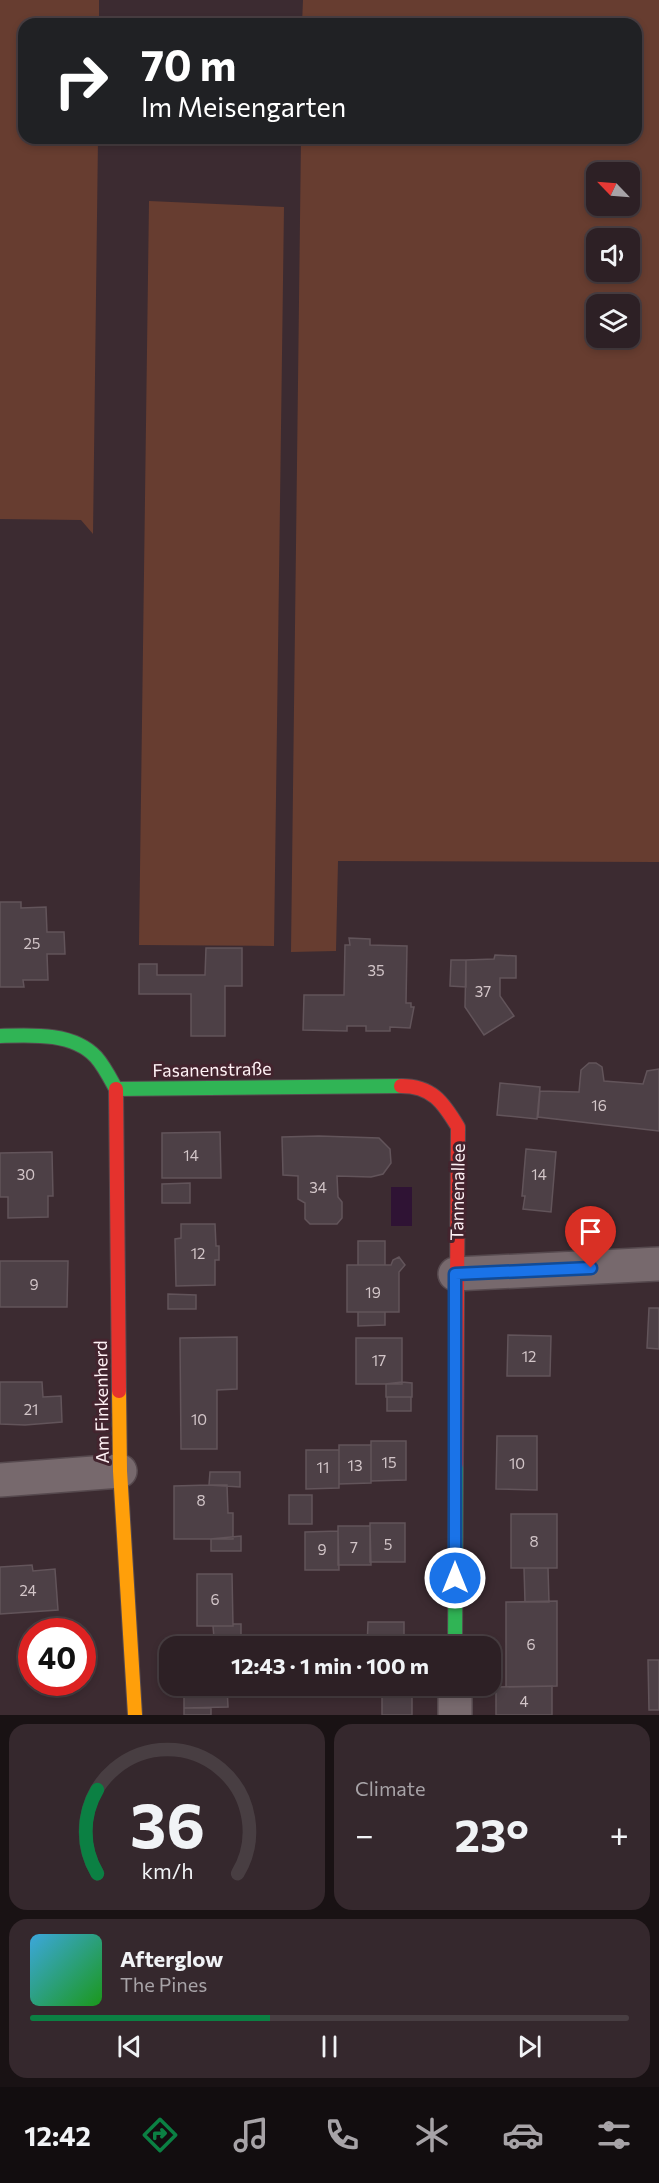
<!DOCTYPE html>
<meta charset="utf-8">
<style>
:root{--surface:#2d2025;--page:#35282d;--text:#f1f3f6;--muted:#a7a3a7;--line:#483e42;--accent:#0b8043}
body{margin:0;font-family:Commissioner,sans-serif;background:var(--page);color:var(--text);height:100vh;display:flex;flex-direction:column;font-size:22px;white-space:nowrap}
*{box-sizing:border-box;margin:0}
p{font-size:20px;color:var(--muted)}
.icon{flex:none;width:33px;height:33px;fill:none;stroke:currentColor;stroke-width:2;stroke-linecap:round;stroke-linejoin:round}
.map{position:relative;height:1715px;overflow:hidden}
.sheet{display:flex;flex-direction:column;gap:9px;padding:9px;background:#191214;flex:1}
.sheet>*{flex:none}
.guide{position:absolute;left:18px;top:18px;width:624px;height:126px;border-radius:18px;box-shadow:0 3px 9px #0003,0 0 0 2px var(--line);background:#202124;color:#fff;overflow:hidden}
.needle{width:39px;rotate:295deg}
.controls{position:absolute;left:586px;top:162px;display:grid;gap:12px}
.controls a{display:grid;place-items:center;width:54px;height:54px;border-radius:12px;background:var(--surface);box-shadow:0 3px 9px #0003,0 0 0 2px var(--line);font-size:30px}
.speed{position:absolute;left:18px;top:1618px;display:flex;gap:12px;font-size:30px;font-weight:700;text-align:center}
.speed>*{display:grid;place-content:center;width:78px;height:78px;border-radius:50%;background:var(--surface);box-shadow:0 3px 9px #0003,0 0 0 2px var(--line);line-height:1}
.speed .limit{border:9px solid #d22;background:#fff;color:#111}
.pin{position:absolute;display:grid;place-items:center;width:51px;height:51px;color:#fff;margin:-62px -26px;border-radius:50% 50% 50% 0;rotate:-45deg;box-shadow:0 0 6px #0007}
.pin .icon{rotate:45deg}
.me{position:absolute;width:66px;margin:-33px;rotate:0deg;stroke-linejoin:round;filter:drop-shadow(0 0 4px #0008)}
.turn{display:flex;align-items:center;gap:21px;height:126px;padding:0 24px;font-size:27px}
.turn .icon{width:78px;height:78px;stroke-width:2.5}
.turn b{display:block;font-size:42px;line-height:51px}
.big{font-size:45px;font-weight:700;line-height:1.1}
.sheet .tile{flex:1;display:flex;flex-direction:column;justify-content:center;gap:9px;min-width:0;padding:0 21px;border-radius:18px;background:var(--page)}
.sheet .dial{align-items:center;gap:0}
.dial svg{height:156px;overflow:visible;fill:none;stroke:var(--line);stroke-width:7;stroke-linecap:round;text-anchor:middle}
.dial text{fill:var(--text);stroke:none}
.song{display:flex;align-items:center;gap:18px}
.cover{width:72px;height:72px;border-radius:9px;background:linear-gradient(135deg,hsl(200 70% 55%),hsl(120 70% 35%))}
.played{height:6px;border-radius:3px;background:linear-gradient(90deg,var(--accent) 40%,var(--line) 40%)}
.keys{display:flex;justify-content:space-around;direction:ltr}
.heat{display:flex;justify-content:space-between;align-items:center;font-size:33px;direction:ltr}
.sheet .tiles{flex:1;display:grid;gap:9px;grid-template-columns:1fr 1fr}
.tile:last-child{grid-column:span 2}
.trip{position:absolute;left:159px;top:1636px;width:342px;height:60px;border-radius:18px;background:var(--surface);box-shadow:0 3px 9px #0003,0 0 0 2px var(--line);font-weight:700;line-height:60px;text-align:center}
.tab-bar{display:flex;height:96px;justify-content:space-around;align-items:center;background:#120d0f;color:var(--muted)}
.tab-bar .icon{width:42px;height:42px}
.tab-bar .current{color:var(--accent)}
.tab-bar b{font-size:27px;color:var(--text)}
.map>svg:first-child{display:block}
.green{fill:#673d30;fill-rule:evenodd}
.water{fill:#2f1334}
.building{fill:#4d4046;stroke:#62545a;stroke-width:1.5}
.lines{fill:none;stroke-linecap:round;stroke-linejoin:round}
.street-casing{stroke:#56494e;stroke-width:36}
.fast-casing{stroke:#56494e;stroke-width:16}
.slow-casing{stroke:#56494e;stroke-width:16}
.jam-casing{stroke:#56494e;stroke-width:16}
.street{stroke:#77696d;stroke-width:33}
.fast{stroke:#30b455;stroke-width:14}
.slow{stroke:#ff9f0a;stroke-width:14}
.jam{stroke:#e5322d;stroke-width:14}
.route-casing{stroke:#114b97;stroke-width:15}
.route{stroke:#1a73e8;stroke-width:10}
.labels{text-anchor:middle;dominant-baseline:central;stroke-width:6;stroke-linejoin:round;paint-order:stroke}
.number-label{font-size:15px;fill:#d2c5c8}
.street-label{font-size:18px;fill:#fef1f4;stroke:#43242e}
</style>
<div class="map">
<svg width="659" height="1715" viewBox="0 0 659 1715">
<rect width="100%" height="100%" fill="#3c2b31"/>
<path class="green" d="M0,0H99V24H24V138H98L93,534L81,520L0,519Z
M303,0H659V862L338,861L336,951L291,952L301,138H636V24H302ZM597,172H630V206H597ZM597,238H630V272H597ZM597,304H630V338H597Z
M149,201L284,207L274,946L139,945Z"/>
<path class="water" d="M391,1187H412V1226H391Z"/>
<path class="building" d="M0,902H21V908L46,907L47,932H64L65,954H47L48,980H23L24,987H0Z
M349,938L370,939V945L407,946L406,1003H411V1007H414L410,1028L390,1027V1031H366V1026H347V1031L303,1030L304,995H344L345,945H350Z
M206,948H242V986H225V1036H191V994H139V964H157V975H205Z
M495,955L516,956V978H500V996L514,1016L484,1035L465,1007L466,960L494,959Z
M451,960H466V987L450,986Z
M589,1063H596L602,1067L604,1081L643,1084L647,1071L659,1069V1131L538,1117L540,1091L579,1092L581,1070Z
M500,1083L540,1087L537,1119L497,1115Z
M220,1132L221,1178H162V1133Z
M319,1136L379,1138L390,1149L391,1163L383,1174L371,1177L337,1176L338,1197L342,1202V1218L337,1224H310L305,1219V1203L298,1199V1176L283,1175L282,1137Z
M526,1149L556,1152L551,1212L523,1209L525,1196H522Z
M52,1152L53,1196H48V1217L8,1218V1197H0V1153Z
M190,1183V1203H162V1184Z
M181,1224H215L216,1246H219V1260H215V1285L176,1286L175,1239L181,1238Z
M358,1241H385V1265H358Z
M399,1257L405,1265L399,1272V1312H347V1265H391L393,1260Z
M0,1261H68L67,1307H0Z
M168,1294L196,1295V1309H168Z
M649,1308H659V1349L647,1348Z
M358,1312H385V1325L358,1326Z
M508,1335L551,1336L550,1376H507Z
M237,1337V1389L217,1390V1449H181L180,1338Z
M356,1338H402V1384H356Z
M0,1382H42L43,1397L61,1396L62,1422L25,1425L0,1424Z
M402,1382L412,1383V1397H386V1384Z
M387,1397H411V1411H387Z
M497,1436H537V1490L496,1489Z
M371,1441H406V1480L371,1481Z
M339,1445H371V1483L339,1484Z
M306,1450H339V1488L306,1489Z
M210,1472H240V1487L209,1485Z
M209,1485H227L228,1513H233V1539H174V1486Z
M289,1495H312V1524H289Z
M511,1514H557V1568H511Z
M370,1523H405V1562H370Z
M338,1526H370L371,1565H338Z
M338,1531L339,1570H305V1532Z
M241,1536V1551H211V1539Z
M32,1565L33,1571L55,1569L58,1610L0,1614V1567Z
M524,1568H548L549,1602H525Z
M197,1574H232L233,1626H197Z
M557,1601V1686L506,1687V1602Z
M368,1622H404V1647H367Z
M233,1624H241V1638H214L213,1626H233Z
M216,1638H241V1647H216Z
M648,1660H659V1710H649Z
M184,1686H227L228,1707L184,1708Z
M382,1686H412V1715H382Z
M552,1686V1715H496V1687Z
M184,1708H211V1715H184Z"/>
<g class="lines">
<g class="street-casing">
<path id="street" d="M455,1274L659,1264
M0,1480L120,1471
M455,1715V1686"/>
</g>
<g class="fast-casing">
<path id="fast" d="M0,1036C30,1035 73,1032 96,1057C104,1066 110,1078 116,1089L401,1086
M455,1647L456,1464"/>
</g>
<g class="slow-casing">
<path id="slow" d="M119,1391L120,1471L135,1715"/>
</g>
<g class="jam-casing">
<path id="jam" d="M401,1086C432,1086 443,1102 458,1127L456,1464
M116,1089L119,1391"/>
</g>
<use href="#street" class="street"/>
<use href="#fast" class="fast"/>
<use href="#slow" class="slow"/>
<use href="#jam" class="jam"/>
</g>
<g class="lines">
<g class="route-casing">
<path id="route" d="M455,1578V1274L591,1268"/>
</g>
<use href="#route" class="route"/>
</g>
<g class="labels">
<g class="number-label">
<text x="32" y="943">25</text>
<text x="376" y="970">35</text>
<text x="483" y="991">37</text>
<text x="599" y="1105">16</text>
<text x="191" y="1155">14</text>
<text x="26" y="1174">30</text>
<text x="539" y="1174">14</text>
<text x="318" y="1187">34</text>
<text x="198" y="1253">12</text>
<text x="34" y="1284">9</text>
<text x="373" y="1292">19</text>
<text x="529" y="1356">12</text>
<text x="379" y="1360">17</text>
<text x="31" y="1409">21</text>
<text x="199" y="1419">10</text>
<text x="389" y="1462">15</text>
<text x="517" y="1463">10</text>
<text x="355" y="1465">13</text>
<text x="323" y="1467">11</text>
<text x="201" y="1500">8</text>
<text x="534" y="1541">8</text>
<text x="388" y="1544">5</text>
<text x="354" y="1547">7</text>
<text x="322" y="1549">9</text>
<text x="28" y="1590">24</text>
<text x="215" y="1599">6</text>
<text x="531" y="1644">6</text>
<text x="524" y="1701">4</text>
</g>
<g class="street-label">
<text transform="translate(212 1069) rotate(-1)">Fasanenstraße</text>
<text transform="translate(457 1192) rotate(-89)">Tannenallee</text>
<text transform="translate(101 1402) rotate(-91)">Am Finkenherd</text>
</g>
</g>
</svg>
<div class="controls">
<a><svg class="needle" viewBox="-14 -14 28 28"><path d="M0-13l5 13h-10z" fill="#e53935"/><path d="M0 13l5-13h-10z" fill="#a7a3a7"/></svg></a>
<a><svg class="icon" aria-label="sound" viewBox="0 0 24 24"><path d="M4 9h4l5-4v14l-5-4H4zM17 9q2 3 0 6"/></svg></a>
<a><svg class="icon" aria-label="layers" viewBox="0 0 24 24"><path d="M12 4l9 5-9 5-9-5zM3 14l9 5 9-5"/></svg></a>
</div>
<div class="speed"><div class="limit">40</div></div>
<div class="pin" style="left:591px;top:1268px;background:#d93025"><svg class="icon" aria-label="arrive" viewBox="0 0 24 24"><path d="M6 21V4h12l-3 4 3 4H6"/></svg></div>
<svg class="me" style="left:455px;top:1578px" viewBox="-20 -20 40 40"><circle r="17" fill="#1a73e8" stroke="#fff" stroke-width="3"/><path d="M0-11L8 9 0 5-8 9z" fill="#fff"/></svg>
<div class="trip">12:43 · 1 min · 100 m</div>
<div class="guide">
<div class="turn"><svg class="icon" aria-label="right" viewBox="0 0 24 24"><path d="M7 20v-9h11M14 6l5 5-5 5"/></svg><div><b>70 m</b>Im Meisengarten</div></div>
</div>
</div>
<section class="sheet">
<div class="tiles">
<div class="tile dial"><svg viewBox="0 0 100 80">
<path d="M14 69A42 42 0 1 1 86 69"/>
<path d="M14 69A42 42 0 0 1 14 26" stroke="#0b8043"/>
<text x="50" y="56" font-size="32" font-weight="700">36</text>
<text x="50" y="72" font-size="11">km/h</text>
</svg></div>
<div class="tile"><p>Climate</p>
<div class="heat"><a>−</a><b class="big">23°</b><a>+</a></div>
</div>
<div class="tile">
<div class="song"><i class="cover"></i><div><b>Afterglow</b><p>The Pines</p></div></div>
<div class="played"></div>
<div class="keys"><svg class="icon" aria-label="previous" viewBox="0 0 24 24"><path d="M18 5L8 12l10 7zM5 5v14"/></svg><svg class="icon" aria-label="pause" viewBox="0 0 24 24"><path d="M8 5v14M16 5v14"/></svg><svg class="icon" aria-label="next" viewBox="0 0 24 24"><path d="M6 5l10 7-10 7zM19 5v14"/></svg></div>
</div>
</div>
</section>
<nav class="tab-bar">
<b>12:42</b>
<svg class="icon current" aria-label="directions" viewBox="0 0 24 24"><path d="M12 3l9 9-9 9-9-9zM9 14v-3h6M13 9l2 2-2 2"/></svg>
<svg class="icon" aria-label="music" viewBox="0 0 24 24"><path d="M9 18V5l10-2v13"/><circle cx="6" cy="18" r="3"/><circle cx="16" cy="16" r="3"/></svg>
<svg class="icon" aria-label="phone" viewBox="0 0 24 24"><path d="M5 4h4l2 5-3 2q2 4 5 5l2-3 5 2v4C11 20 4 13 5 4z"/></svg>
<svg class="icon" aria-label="climate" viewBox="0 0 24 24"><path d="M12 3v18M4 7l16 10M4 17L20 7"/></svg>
<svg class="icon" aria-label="car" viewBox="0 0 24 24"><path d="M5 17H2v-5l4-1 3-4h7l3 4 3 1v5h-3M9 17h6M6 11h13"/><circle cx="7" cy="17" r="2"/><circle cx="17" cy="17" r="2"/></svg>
<svg class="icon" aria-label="filters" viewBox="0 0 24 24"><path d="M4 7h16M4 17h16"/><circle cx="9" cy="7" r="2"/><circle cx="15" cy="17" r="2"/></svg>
</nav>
